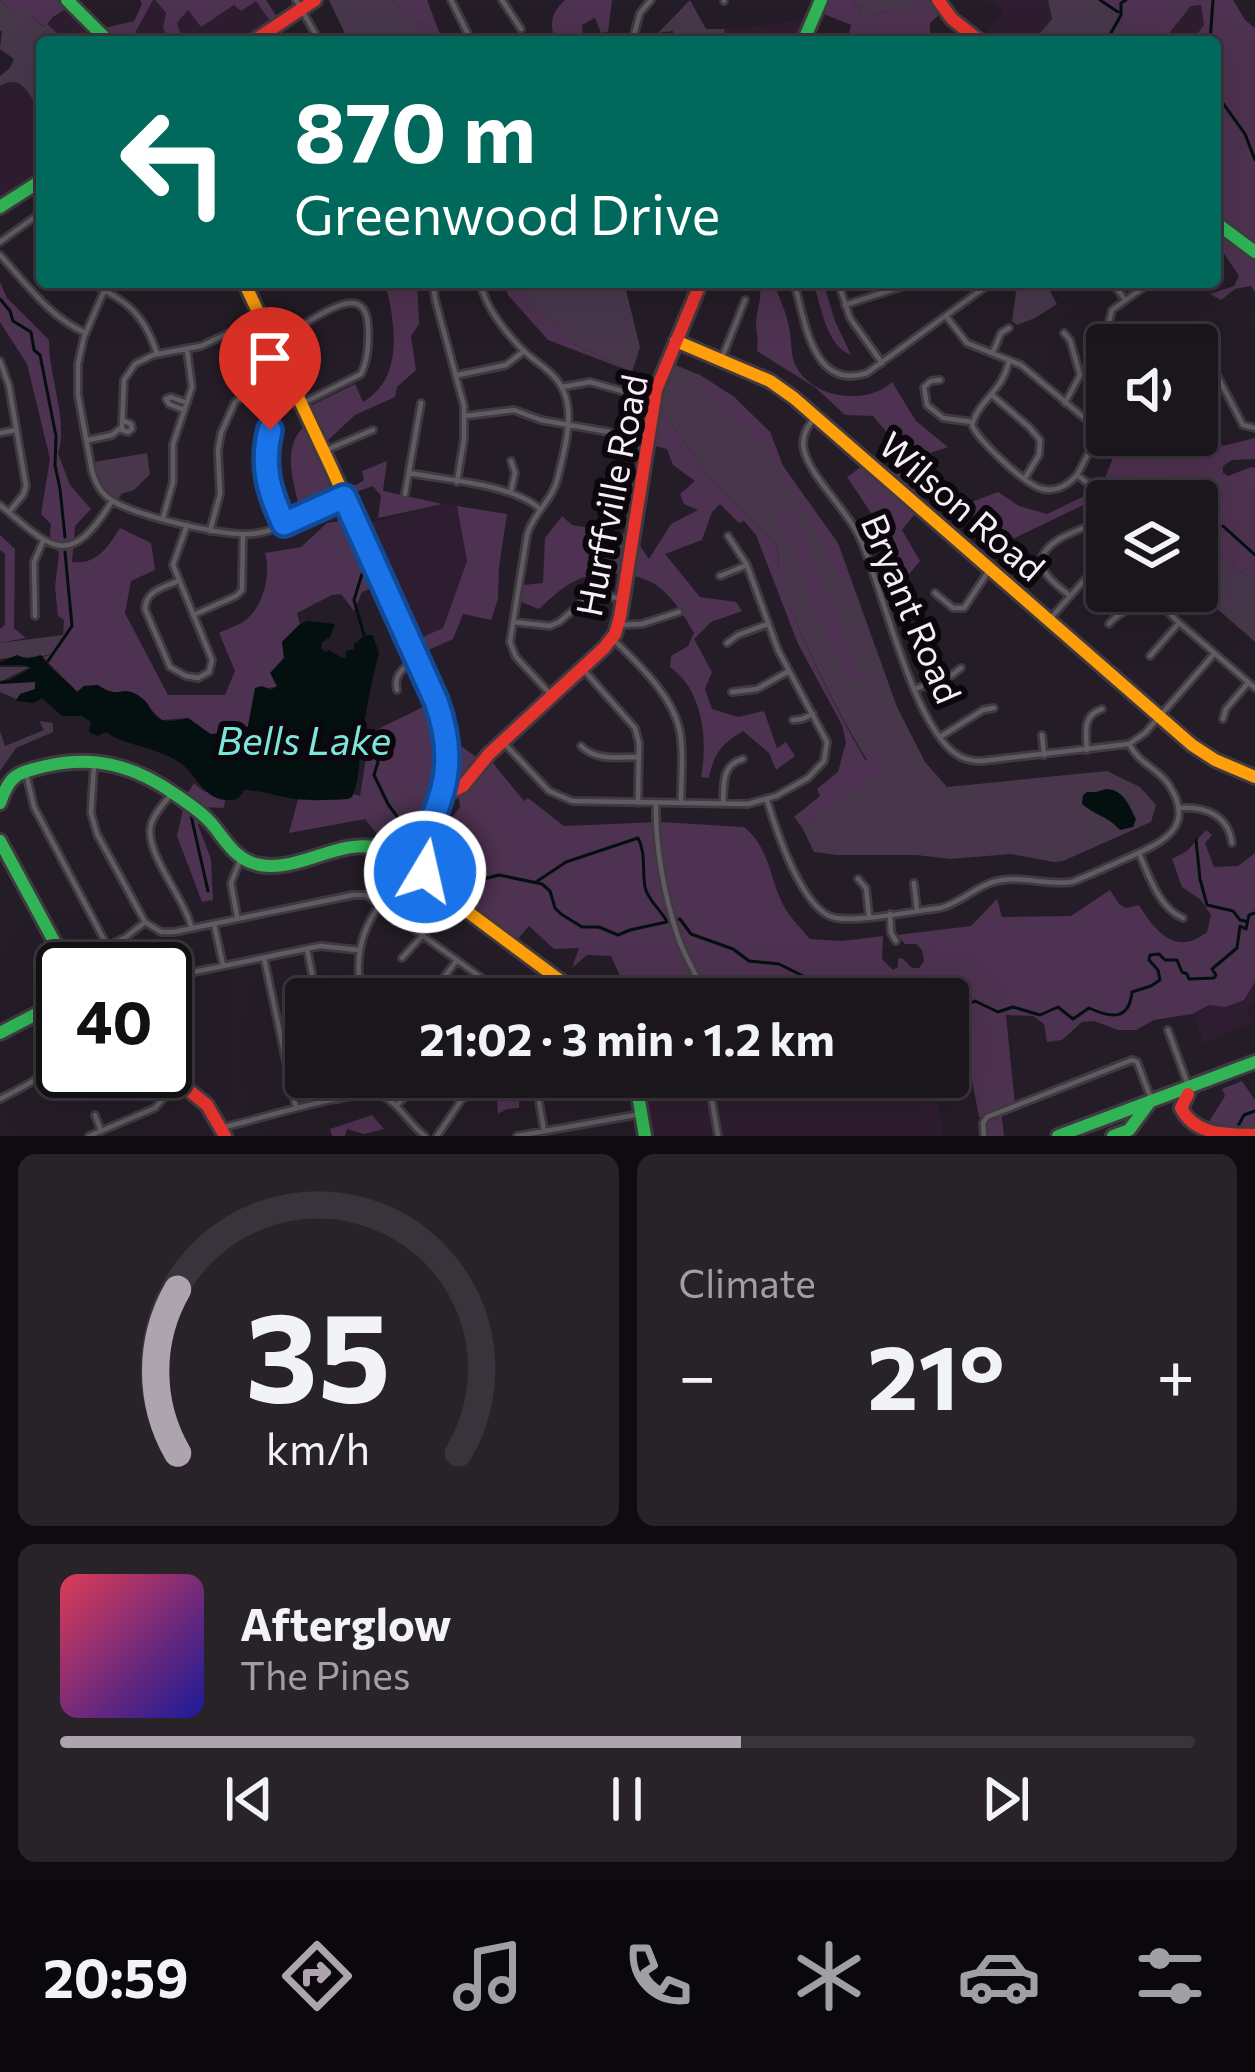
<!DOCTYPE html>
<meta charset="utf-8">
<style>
:root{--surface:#1b151c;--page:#282229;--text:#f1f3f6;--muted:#a09fa3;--line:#39343b;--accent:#aea4af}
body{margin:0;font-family:Commissioner,sans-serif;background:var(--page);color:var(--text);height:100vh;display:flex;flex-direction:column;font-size:45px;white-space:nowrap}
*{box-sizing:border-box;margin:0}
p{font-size:39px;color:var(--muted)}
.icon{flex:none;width:66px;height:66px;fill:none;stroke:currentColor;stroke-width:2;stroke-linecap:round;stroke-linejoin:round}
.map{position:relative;height:1136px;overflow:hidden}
.side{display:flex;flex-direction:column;gap:18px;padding:18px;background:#0f0c0f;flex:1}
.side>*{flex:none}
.guide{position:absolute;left:36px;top:36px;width:1185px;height:252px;border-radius:12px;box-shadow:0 12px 48px #0002,0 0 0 3px var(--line);background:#00695c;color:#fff;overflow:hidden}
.tools{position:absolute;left:1086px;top:324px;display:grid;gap:24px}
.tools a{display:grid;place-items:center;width:132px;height:132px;border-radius:12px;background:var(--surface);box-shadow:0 12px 48px #0002,0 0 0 3px var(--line);font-size:60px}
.speed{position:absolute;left:36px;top:942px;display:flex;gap:24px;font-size:60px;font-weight:700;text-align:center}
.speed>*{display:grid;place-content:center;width:156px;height:156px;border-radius:50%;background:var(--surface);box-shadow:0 12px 48px #0002,0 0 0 3px var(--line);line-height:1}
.speed .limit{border:6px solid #111;border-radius:18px;background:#fff;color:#111}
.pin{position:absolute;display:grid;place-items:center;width:102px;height:102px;color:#fff;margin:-123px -51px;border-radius:50% 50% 50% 0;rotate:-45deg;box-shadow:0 0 12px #0007}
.pin .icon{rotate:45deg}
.me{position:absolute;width:132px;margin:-66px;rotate:9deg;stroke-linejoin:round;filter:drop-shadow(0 0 9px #0008)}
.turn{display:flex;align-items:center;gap:42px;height:252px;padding:0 60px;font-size:54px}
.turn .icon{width:156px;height:156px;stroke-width:2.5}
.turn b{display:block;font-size:84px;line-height:102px}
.big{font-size:90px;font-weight:700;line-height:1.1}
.side .widget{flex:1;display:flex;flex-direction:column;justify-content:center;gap:18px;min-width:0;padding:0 42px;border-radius:18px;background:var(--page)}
.side .dial{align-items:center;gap:0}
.dial svg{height:312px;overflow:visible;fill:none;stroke:var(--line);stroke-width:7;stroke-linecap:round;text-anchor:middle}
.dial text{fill:var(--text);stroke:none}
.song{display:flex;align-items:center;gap:36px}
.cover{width:144px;height:144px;border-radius:18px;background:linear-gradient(135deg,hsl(350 70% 55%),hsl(240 70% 35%))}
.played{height:12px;border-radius:6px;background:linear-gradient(90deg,var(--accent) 60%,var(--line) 60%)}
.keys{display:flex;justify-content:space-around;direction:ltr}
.heat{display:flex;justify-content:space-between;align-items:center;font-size:66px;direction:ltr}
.side .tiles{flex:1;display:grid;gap:18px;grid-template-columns:1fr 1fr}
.widget:last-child{grid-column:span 2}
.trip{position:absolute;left:285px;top:978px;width:684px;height:120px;border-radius:12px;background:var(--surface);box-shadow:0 12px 48px #0002,0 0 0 3px var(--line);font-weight:700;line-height:120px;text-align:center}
.dock{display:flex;height:192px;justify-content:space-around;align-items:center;background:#0b080b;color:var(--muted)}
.dock .icon{width:84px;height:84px}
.dock .active{color:var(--accent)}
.dock b{font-size:54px;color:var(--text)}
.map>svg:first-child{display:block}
.built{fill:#2e1d30}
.green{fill:#48374b}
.forest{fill:#4e3251}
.water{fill:#03100f}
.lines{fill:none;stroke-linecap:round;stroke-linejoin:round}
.stream{stroke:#03100f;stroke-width:3}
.street-casing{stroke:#403940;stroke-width:10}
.fast-casing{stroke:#403940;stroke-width:18}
.slow-casing{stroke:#403940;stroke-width:18}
.jam-casing{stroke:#403940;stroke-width:18}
.street{stroke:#605a61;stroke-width:4.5}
.fast{stroke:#30b455;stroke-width:12}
.slow{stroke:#ff9f0a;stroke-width:12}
.jam{stroke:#e5322d;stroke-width:12}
.route-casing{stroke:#114b97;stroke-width:30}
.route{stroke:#1a73e8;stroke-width:21}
.labels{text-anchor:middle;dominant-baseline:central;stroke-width:12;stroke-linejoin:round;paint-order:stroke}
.street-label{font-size:36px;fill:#f8eef9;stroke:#0c070d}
.water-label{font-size:39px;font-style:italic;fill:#7be7dc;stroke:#0c070d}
</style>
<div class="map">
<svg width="1255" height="1136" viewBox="0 0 1255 1136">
<rect width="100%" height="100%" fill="#241c26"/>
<path class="built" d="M153,0L166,13L163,27L168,42H130Z
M983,0H1048L1052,19L1035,39L1029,42H992L984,36L1004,11L994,2Z
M257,1L270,21L240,42H178L182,39L177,23L189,9Z
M1201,5L1204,25L1191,42H1162L1191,6Z
M66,9L99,42H67L47,24Z
M811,19L802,42H673V31L750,27Z
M9,81L24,86L35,102L42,98V172L0,199V86Z
M443,504L457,506L467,561L443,628L413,641L361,525Z
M1255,982V1005L1247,1008L1253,1022L1204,1043L1192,1014L1209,1005L1226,1007Z
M639,1077H705L715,1136H649Z
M710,1077H934L944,1136H721Z"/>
<path class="green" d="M0,0L13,13L19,7L44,27L47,24L67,42H42V98L35,103C26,88 18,75 0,86V76L10,68L14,59L0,49L2,31H0Z
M329,0H392L421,26L432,42H349Z
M690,0L706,29H725L721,42H673V31L658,33Z
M853,0H925L901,16L889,11L864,18Z
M1048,0H1102L1120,13L1123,32L1118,42H1029L1035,39L1052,19Z
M513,282H624L640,347L632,372L576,345L533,306Z
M1029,282H1045L1057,304L1035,318L1017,325L1012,321L1016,292Z
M673,364L700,375L734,397L770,432L783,466L838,543L897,707L925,762L947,787L1107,771L1140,787L1156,805L1151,822L1063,861L1054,862L1011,854L950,859L916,855H837L814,852L802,827L836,803L870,765C835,709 806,647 781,586C775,570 783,557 774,541L705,472L662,410L664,386Z
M147,453L150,474L134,490L121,494L118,500C103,489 98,480 94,462Z
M1197,543L1255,581V642L1197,591Z
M63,635L54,653C37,660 18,655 0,659V643Z
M0,667H30L2,681L35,682V689L16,699L0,692Z
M39,721L53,723V732L16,748L0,771V731L5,746L44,730Z"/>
<path class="forest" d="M0,0H58L66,9L53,17L45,27L19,8L14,14Z
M140,0H153L130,42H118L105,28L134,21L142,4Z
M155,0H266L277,17L270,21L256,1L241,11L234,5L201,27L188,10L177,23L182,39L178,42H168L163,27L166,13Z
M392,0H427L443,42H432L421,26Z
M565,0H612L608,32L601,33L595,18L582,25L583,35L567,42H547L553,33C550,19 554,10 565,0Z
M821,0H853L864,18L889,11L901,15L925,0H930L940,14L930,23V42H847L851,25L816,11Z
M1102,0H1233L1245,20L1255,28V243L1215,212V42H1191L1204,25L1201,5L1191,6L1162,42H1118L1123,32L1120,13Z
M1220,233L1255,260V292L1251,286L1235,289L1221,300L1210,294L1234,286L1239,276L1215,240Z
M0,282L7,298L49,340C48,374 69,422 58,453L70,485L91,509L75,526L72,562C97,565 107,548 120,528L151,543L155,570L131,581L125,613L168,695H225L235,671L219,633C227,629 240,625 247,619C264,604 271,574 265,553L301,547L327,523L346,520L376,586L362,592L354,611L341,594L332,595L297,613L300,624L282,642L284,658L271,673L277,687L256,689L248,726L241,732L211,734L188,718L162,720L133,693L110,694L97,685L84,686L77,692L43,657L54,653L63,635L64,620L58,616L55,587L59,553L50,535L51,524L41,514L50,459L27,364L0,322Z
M385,282H417L419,324L411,336L416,370L397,387L395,397L355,415L326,442L310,406L355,384L363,402C405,378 395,322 385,282Z
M503,282H513L533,306L576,345L632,372L548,340L508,295Z
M759,282H773C779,297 786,311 789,327C792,338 790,353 795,364C810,399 867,406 892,382L916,421L948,447L903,462L922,505L902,530L920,561L906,578L891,543L847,477L865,464L884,472L899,459L902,450L873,416L845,415L816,388L757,351C759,339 756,332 756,322C757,307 763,297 759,282Z
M818,282H823L835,321L851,355C826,345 822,309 814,285Z
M700,375L734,397L770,432L783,466L838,545L851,583L844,587L819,531L798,506L768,449L698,385Z
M1197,394L1222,446L1255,438V459L1232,460L1223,466V473L1228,476L1251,467L1255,468V581L1197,543V501H1107V507L1096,499L1000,545L964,505L998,492L1019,506L1047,514L1101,488L1122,435H1197Z
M653,406L662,410L705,472L774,541C783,557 775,571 782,587C805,646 834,707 866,761L869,758L867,741L848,695L854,693L884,771L802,827L794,817L820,796L817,789L838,772L846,742L842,725L798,644L756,535L744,521L739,523L720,504L712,512L702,540L665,554L700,597L736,602L742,611L711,622L694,639L712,672L705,689L712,709L738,717L764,711L777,748L786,742L795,756L776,770L769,753L743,731C722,743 713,755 709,778L701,777C708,740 703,690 670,667L671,656L688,646L694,633C685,617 674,599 659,587C638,571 601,570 577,580C563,586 550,599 539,609L521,602L523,585L543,583L545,538L562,516L572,525L633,535L649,559L671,524L698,510L684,504L680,494L695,481L673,465L667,449L646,444Z
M304,427L334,494L321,497L300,511C294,484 281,447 304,427Z
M387,461L383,491L443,504L378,518L381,496L373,486L350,494L343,484L356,485L364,480L362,471Z
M457,506L507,514L499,567L498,599L491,620L463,614L453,639L422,653L416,640L443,628L467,561Z
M791,512L797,518L860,678L848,681C837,642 806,604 799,565C798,562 799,559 798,556C795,538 781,536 779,513Z
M0,535L15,549L14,628L26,638L0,643V629L5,625V554L0,550Z
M442,681L458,744L482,761L487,756L524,801L528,798L564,826L659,822L744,827C768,846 769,873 780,898C786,914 799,926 810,939L842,941L883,936L882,959L893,970L898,967V958L903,959L912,968H919L924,961L922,950L916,944H905L897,935L971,926L997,899L1002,917L1071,916L1110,890L1119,904L1126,908L1139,905C1155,931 1176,957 1207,932L1211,915L1201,900L1182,887L1172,859L1187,851L1206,830L1212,835L1205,843L1214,867L1238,866L1255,853V982L1244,1000L1226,1007L1209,1005L1192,1014L1154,1020L1136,1030H1118L1094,1021L1082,1022L1062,1040L1047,1042L1044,1024L1033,1016L1006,1015L1015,1105L1001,1111L1004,1136H986L985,1119L979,1117L969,1065L948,1068V999H623L620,976L611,956L587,955L572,968L579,948L554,949L529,926L517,940C500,927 439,888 432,870C426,854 434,837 439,821L447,824L460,807C455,765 454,724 436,685Z
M429,704C452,758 429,796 416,848L413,849L388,834L382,840L365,819L289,833L298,799H347L353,794L360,796L370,733Z
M194,783L202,790L225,799L224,808L200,807L202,817L198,825L211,859L213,900L202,902L177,836L186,796Z
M485,1077H520L519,1108L507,1109L498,1114L496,1084Z
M1242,1081L1255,1100V1127L1205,1128L1225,1096L1222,1089Z
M372,1115L384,1129L364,1134L347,1129L345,1136H332L330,1129Z"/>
<path class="water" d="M308,621L335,624L330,637L322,642L321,648L325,652L329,650L342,658L346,657V651L354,649V644C361,640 364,632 373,636L379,653C372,680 366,709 362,739C359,759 360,778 352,797L348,799C331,800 311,801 295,799C276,796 261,790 244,790C241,795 239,800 230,800C206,801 199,780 185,767C163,747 129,748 106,732L98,736L89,732L91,722L82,716H62L42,698L34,703L16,701L20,694L35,689V682L0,684V681L10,680L31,668L23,665H0V662L17,655L27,659L41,655C48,668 67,680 77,692L84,686L98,685C120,700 119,685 136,694C159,706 145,729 188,718L210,734L243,732L248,726L255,688L262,686L271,690L277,686L270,673L284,658L282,642L300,624Z
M1106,789C1123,789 1129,805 1136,819L1133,827L1120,830C1106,815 1096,816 1082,804L1083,795L1087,792H1096Z"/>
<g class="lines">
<path class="stream" d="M1100,0L1118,12
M1106,42L1121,15V3L1126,0
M1210,42L1213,0
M1215,92L1245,134L1255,160
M0,299L10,311L13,321L31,332L34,350L40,355L56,436L55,465L60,489L65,537
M1223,526L1255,555
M362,574L354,600L364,635
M48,661L72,626L65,552
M359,754L377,757L378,762L374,775L388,804L404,826L421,838
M190,811L208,891
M1196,840L1200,879L1207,905L1233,911L1240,920L1245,921
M430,845L472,882L499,875L542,884L550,891L555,908L561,914L582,927H599L618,935L630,930L680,919L691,934L733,949L749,961L779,964L805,977L855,992L876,995L891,989L905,999
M536,882L566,862L638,838C646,853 642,869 645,887C647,899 660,909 666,920
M948,1018L963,1017L971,1003L975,1001L998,1012L1013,1007L1040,1015L1058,1007L1073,1019L1089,1008C1111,1018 1129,1021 1132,992L1151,986L1160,980L1158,970L1149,960L1150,955L1159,954L1165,960H1177L1182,972L1187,974L1189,979L1214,978L1216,975L1212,969L1237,948L1240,926L1246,929L1249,915L1255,913
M1238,1126L1244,1115L1255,1111"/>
<g class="street-casing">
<path id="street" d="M296,0L320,42
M451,0L472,42
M502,0L521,29
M724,1V0
M632,42L640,13L651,0
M0,242L42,212
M0,255C26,283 50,318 86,333
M88,282C126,300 144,313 157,354
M108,282L84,337L78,364V395L92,471C96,484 101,494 113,501C136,516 231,539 258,533C287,528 317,509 344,497
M433,282L435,299L464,406V439L457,482
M480,282C485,305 503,329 519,346C537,366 561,372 567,402C572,425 563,455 558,477C553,500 533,513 527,535L510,642L516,657L552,696
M794,282C805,320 812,391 867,373L992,282
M838,282L850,318L882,363
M1112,282L1123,297
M845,305L916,282
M946,316L967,343L1021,365L1100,431
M237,330C247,353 268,386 272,410C273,423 268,435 266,448C262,476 272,499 283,523
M1064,333L1070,340L1080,375L1065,403
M1198,339L1243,425L1255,428
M272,340C281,336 290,332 299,327C318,317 366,279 368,326C369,342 368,360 361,374L303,403
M1117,345L1109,322L1112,310L1151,282
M993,352L1001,333L1009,328
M721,360L745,300
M1009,360C1003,392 979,399 972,425C978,440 1026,486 1043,489C1057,492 1068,485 1077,475L1107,418
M0,361L9,386L26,486L23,495L9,512
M458,375L506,365L524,351
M940,380L931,381L924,387L927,405L943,418L972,422
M562,387L590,382L654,400
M992,395L1029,427L1040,440L1039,455L1025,478
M184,410L169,404L166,399L171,397L187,403
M465,416L514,410L541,420L609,432L616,439
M815,417C807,427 801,437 804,450C810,476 846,509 859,536C883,587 912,724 956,754C964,760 972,761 982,761L1129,744L1145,733L1214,654
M122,430L128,432L132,429L131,424L124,421
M0,433L16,430
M89,440L112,435L122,427L124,380L135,364L153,355L201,346L261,318
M324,451L373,430
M409,473C446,480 513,484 540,509
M1077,475L1097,490L1107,510
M511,491L515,473L511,461
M405,494L421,403
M0,505C51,548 69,571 112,501
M163,518L173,482V444L192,387L187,350
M210,531L220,494L218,450L221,433L235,402L261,383
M720,576L747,565
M178,581C163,588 146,590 145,609L170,667L186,676L198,678L209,672L212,660L173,565L187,525
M1149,591L1176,620L1255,688
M935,593L953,608H964L990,569
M1070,596C1061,588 1047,579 1043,568C1033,541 1088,527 1107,519
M193,615L236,596L242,590L243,535
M35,616L34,562L43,541
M1049,620L1087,577L1107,565
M514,622L550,626L559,622L590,596L601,595L623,599
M1109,624C1117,613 1139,604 1151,594
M621,625L642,624L679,612
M612,638C638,664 673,695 680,732C684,754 681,778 681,801
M727,643L738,635L768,624
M1150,656L1179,623
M582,668L635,728L639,743L638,803
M915,689L952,675L961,668
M397,690C393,674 405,666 418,659
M732,692L757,689L789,671
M1223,719L1226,709L1248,683
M793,720L802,719L813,714
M1042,735L1044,755
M940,737L983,710L994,708
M503,742L549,791L572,801L748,804L776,796L808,778L824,761L827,742L778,650L747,565L728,536
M581,746C596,761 618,757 639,757
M1087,750C1086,733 1082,715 1102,709
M94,765L91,813L97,834L145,922L161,932H174L353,895H366L511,999
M26,773L34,807L111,953L126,969
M173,792C165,802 154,813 151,825C144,852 184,897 191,926
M767,800C776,830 803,913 836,918C860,922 914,911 940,908C960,903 974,888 993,882C1018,874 1046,886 1072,882C1090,875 1107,867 1125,859C1158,844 1198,830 1169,785C1158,768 1138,763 1130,745
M656,803C655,846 664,895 678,937C685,958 698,975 705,999
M723,804C724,785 721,765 743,759
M1178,808C1204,806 1228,814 1232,843
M1139,853C1149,876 1159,908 1183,918
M858,879L866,888L869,916
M914,883L917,911
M890,914L891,933L896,941
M237,916L231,883L241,858
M214,924L223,965
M307,949L317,999
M264,958L296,1108
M402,958L423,935
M68,968L126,937L145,922
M165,978L320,946L358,950
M362,999C349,939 372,912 409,868
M428,999L457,960
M481,999L492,985
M534,999L553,975
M1168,1030L1187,1082
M333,1077L338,1099
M539,1077L538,1095L544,1131
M708,1077L718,1136
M373,1093L374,1077
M0,1099C49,1073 66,1070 36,1014
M396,1106L424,1077
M95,1115L101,1131
M224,1127C253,1121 363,1086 383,1096C400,1105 410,1125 425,1136
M89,1136L155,1108L178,1081
M437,1136L462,1099L471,1094
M517,1136L641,1114
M984,1136L983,1123L987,1117L1132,1060L1137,1062L1150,1096"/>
</g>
<g class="fast-casing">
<path id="fast" d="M67,0L109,42
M803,42L821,0
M0,207L42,180
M1215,222L1255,252
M0,803C10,774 17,773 46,766C96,755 135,766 176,795C189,804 202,812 212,824C226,841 236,861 260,865C300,872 339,838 378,848C390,851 400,861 409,868L423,864
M0,841L69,969
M0,1033L63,1000
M635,1077L645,1136
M1058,1136L1255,1062
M1113,1136L1129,1130L1149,1103"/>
</g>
<g class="slow-casing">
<path id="slow" d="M244,282L332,469L441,714C447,739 449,764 443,790C432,832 406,856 444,894L585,999
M676,341L770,381L794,398L1192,745L1215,760L1255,777"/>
</g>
<g class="jam-casing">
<path id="jam" d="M938,0L952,19L981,42
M252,42L315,0
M443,789L455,790L463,786L489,754L604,648L615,634L620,617L656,390L701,282
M165,1071L207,1105L225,1136
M1188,1094L1181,1108C1195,1136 1227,1134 1255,1135"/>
</g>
<use href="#street" class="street"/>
<use href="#fast" class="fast"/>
<use href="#slow" class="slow"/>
<use href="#jam" class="jam"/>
</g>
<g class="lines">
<g class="route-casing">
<path id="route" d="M270,430C261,466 269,492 284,524L344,497L436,701C446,729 451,758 443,788C436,817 419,841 425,872"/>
</g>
<use href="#route" class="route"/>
</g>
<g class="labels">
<g class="street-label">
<text transform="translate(610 495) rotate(-79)">Hurffville Road</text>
<text transform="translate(963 505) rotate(41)">Wilson Road</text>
<text transform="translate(913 608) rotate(67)">Bryant Road</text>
</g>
<g class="water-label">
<text x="304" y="739">Bells Lake</text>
</g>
</g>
</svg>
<div class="tools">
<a><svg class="icon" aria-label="sound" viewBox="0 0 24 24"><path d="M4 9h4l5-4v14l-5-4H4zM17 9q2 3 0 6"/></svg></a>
<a><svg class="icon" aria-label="layers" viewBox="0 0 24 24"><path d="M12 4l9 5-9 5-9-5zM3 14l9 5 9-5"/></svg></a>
</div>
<div class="speed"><div class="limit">40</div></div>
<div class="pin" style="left:270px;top:430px;background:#d93025"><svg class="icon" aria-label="arrive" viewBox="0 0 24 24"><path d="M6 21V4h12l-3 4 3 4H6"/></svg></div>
<svg class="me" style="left:425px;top:872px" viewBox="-20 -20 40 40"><circle r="17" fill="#1a73e8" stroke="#fff" stroke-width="3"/><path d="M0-11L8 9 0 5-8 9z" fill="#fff"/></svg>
<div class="trip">21:02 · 3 min · 1.2 km</div>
<div class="guide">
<div class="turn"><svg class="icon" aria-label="left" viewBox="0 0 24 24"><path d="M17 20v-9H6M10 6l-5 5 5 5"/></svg><div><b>870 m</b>Greenwood Drive</div></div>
</div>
</div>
<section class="side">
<div class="tiles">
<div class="widget dial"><svg viewBox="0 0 100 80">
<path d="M14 69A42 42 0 1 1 86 69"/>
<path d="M14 69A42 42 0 0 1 14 27" stroke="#aea4af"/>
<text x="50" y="56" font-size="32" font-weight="700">35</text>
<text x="50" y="72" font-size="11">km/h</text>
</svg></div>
<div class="widget"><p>Climate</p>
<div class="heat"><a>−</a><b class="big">21°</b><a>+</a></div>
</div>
<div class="widget">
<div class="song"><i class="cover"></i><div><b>Afterglow</b><p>The Pines</p></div></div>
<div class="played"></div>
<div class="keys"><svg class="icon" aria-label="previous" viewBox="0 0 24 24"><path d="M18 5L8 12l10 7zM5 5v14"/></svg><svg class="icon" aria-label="pause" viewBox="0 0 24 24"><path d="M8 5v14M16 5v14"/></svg><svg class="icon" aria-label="next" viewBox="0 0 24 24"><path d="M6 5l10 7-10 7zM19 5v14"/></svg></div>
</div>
</div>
</section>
<nav class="dock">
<b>20:59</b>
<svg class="icon active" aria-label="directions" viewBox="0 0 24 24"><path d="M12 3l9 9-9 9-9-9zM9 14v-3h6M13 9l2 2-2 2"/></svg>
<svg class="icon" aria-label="music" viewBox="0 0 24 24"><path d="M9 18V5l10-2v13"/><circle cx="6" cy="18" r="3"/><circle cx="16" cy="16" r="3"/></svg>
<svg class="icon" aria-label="phone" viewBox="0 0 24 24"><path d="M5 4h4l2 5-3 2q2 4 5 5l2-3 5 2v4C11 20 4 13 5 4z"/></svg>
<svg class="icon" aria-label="climate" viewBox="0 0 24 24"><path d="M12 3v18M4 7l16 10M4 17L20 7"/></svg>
<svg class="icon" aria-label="car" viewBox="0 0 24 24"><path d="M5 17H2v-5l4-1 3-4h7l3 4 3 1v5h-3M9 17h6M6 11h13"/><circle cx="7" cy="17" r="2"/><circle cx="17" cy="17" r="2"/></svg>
<svg class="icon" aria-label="filters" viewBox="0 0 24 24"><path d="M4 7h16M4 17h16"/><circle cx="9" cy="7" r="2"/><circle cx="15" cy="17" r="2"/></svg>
</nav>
